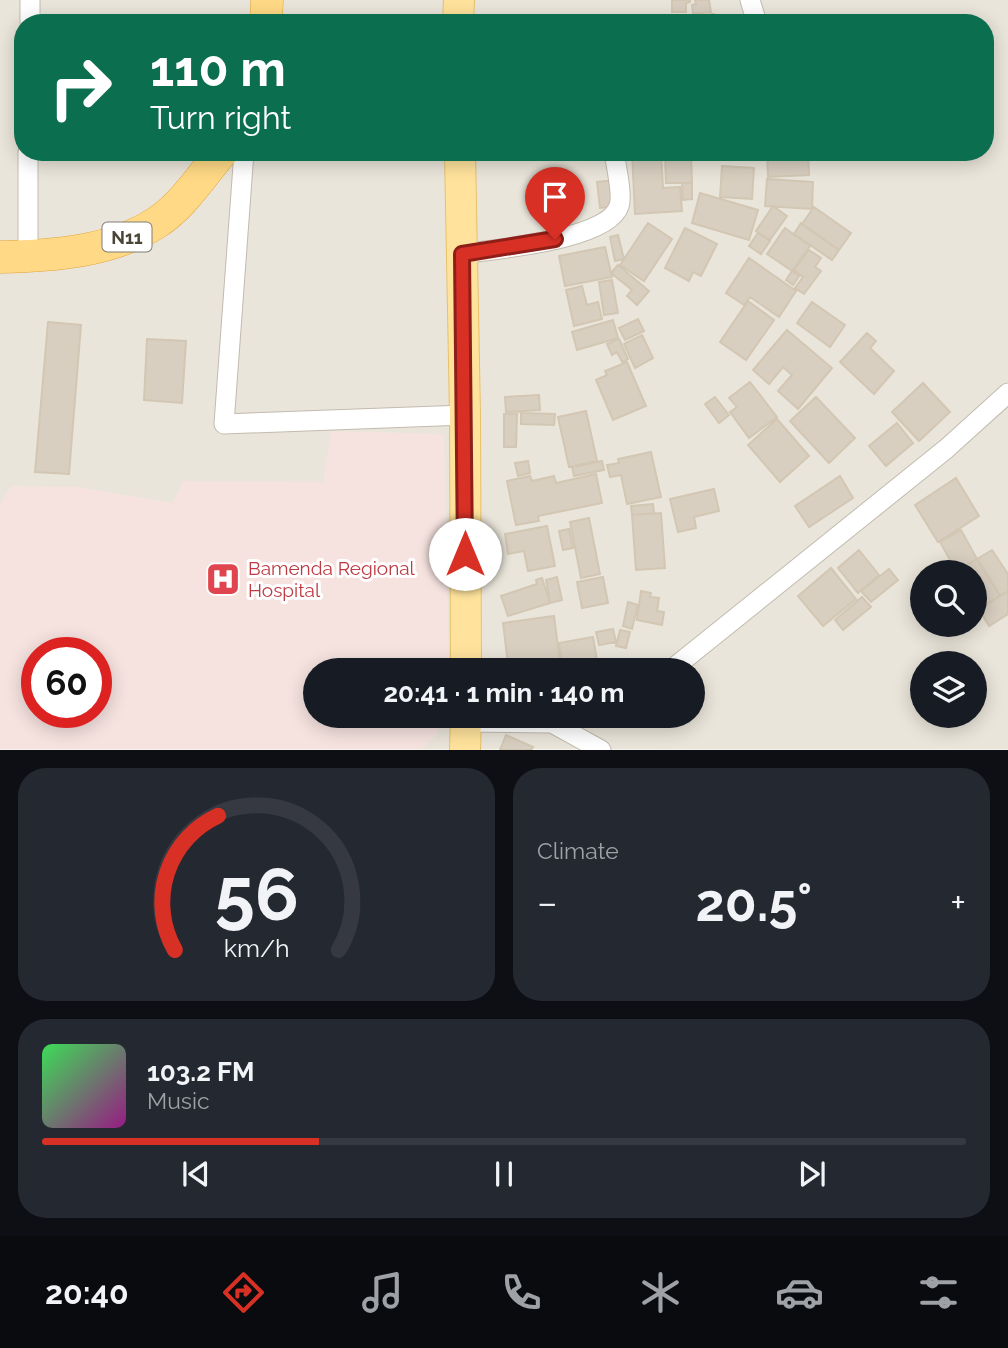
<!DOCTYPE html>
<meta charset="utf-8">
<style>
:root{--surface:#171b24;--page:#242831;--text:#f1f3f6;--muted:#9ea1a6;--line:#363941;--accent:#d93025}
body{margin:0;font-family:Raleway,sans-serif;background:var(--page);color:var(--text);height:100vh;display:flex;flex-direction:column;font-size:26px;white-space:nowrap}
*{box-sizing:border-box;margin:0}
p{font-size:23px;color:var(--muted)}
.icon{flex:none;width:38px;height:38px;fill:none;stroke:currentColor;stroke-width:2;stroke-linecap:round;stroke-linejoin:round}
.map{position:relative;height:750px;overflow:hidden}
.side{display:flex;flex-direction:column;gap:18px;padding:18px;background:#0d0f14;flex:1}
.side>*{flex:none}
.hud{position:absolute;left:14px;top:14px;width:980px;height:147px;border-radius:28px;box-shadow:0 4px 18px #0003;background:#0b6e4f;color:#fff;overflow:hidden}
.tools{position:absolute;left:910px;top:560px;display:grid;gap:14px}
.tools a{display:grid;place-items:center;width:77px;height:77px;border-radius:50%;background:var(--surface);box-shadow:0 4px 18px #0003;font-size:35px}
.speed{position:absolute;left:21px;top:637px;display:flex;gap:14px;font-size:35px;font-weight:700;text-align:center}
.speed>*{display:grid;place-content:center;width:91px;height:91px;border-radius:50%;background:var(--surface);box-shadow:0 4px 18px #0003;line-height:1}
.speed .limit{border:10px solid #d22;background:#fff;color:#111}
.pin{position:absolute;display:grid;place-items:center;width:60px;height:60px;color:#fff;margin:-72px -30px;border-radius:50% 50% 50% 0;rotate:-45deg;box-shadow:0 0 7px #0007}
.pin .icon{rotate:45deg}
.me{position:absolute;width:77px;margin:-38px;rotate:0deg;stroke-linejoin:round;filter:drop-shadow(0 0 5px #0008)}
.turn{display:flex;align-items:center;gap:24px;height:147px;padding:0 21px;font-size:32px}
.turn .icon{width:91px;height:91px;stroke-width:2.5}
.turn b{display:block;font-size:49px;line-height:60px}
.big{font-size:52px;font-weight:700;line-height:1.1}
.side .card{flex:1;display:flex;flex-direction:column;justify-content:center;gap:10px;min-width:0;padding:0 24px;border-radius:28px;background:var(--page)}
.side .dial{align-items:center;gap:0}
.dial svg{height:182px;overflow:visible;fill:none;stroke:var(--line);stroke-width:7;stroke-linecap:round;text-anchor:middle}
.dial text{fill:var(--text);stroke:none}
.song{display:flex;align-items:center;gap:21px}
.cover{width:84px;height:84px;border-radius:10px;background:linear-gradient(135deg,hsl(130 70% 55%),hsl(310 70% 35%))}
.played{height:7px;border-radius:4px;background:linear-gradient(90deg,var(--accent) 30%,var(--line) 30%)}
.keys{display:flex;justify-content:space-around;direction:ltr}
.heat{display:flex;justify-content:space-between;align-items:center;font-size:38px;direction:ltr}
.side .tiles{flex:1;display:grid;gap:18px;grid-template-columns:1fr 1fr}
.card:last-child{grid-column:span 2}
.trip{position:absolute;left:303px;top:658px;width:402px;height:70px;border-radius:35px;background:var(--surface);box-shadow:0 4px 18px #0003;font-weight:700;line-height:70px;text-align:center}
.menu{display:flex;height:112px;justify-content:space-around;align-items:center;background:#090b0e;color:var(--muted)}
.menu .icon{width:49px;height:49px}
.menu .active{color:var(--accent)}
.menu b{font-size:32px;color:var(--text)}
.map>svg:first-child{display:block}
.residential{fill:#eae5da;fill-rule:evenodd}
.medical{fill:#f6e3e0;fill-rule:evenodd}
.building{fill:#d8cfc1;stroke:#d3c7b4;stroke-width:2}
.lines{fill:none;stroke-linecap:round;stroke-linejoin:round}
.minor-casing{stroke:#c2bbae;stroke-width:21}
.primary-casing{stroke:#e6c16a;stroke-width:32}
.trunk-casing{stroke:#e0a43c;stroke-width:33}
.minor{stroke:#fff;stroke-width:19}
.primary{stroke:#ffe39c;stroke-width:30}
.trunk{stroke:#ffd985;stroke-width:32}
.route-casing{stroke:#8d1f18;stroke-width:18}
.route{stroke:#d93025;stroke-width:12}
.labels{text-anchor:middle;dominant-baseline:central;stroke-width:6;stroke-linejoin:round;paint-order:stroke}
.shield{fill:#fff;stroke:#817c74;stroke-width:2}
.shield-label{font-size:18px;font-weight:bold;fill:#4b4439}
.health-label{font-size:19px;fill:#be3a42;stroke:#fff;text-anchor:start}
</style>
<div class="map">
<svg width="1008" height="750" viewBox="0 0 1008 750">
<rect width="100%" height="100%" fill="#f6f3ec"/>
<path class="residential" d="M0,0H1008V749H0ZM23,23H985V152H23ZM922,572H975V625H922ZM37,653H96V712H37ZM922,663H975V716H922ZM315,670H693V716H315Z"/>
<path class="medical" d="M331,431L444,434L449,670H315V716H442L438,733L422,749H0V505L11,486L78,487L172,503L184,481L323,482ZM37,653H96V712H37Z"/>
<path class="building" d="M672,0H690V2L686,3V12H672Z
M695,0H709L711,12L693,14L692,5L696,4Z
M714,14L716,23H683L682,19Z
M632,152H661L663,188L680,187L682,211L635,214Z
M808,152L809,175L768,177L767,153Z
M691,153L692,183H666L665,154Z
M722,166L754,168L752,199L720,197Z
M767,179L813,182L812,209L765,206Z
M615,180L618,206L600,208L597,182Z
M682,183H692V199L683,200Z
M700,193L758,210L749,240L692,223Z
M773,206L787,216L770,240L756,231Z
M814,207L851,233L839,250L802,224Z
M648,223L672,239L644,281L620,265Z
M801,223L839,250L832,260L794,234Z
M685,228L717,244L701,276L693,272L689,281L665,268Z
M785,228L810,246L792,271L767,254Z
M758,233L770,241L761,254L749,246Z
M618,235L624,259L615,261L610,237Z
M605,247L612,277L565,286L559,256Z
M809,250L821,258L815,267L821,271L804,294L795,288L803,277L794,270Z
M749,258L796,291L779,317L750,297L744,305L726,293Z
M618,265L649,291L637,305L627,296L632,290L611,273Z
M792,271L799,276L793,285L786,280Z
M612,280L618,313L604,315L599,282Z
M582,286L587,305L598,302L602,319L574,326L566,290Z
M748,301L774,320L746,360L720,342Z
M812,302L845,325L830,347L797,323Z
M638,319L644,331L625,340L619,328Z
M613,320L618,338L577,350L572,332Z
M48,322L81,325L69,474L35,472Z
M787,330L832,368L798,409L778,391L792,375L783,367L769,384L753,370Z
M867,333L876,341L870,348L894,371L874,394L840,362Z
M642,335L653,358L635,368L624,344Z
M147,339L186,341L182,403L144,400Z
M619,339L628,359L622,362L617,352L612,355L607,344Z
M627,362L646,406L613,420L596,380L607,375L605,371Z
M750,382L777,417L749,438L730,412L737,407L729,398Z
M923,383L950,412L919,441L892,412Z
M539,395L540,410L506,412L505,397Z
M715,397L729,415L719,423L705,404Z
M816,397L855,438L829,463L790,421Z
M586,411L597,461L569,467L558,417Z
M521,413L555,414L554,425L521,424Z
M504,414H517L516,447H504Z
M777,419L809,456L780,482L748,445Z
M897,423L913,443L886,466L869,446Z
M651,452L661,497L627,504L621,475L610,477L607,465L619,463L618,459Z
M528,461L530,473L518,476L515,463Z
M602,461L604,470L574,476L572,467Z
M596,474L602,503L538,516L539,521L516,525L507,481L530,476L532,481L554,476L556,483Z
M840,476L853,498L809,527L795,506Z
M956,478L979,516L938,542L915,505Z
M714,489L719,511L694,517L696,528L678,532L670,499Z
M653,504L654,513L632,515L631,506Z
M661,513L665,568L636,570L632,515Z
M589,518L600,574L581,578L570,522Z
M547,526L555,566L528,571L524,551L508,554L505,534Z
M569,529L573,548L563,550L559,531Z
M961,530L977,559L956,571L940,542Z
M859,550L879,575L858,593L838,568Z
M992,550L1008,574V591L1000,596L977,559Z
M977,559L1000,596L979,609L975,603V572L956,571Z
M831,568L856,599L823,626L798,596Z
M889,569L898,580L871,602L861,591Z
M557,577L562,600L550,603L546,580Z
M603,577L608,603L582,608L577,582Z
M542,578L550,603L508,616L501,596L537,584L536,580Z
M641,591L651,593L650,597L659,598L657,611L664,612L662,625L637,620Z
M1008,591V614L989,626L979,609Z
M862,597L871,607L843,630L835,620Z
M628,602L638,605L632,629L623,626Z
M554,616L561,670H515L514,663L508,664L503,623Z
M613,629L616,642L599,645L596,632Z
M620,630L630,632L626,648L616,646Z
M593,637L597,660L562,665L559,643Z
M599,663L600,670H565V668Z
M506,735L533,747L531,750H500Z"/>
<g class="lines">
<g class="minor-casing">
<path id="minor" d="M750,0L757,23
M30,23V0
M28,152V256
M244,152L224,424L465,415
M462,254C495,249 608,240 619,206C623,195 616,166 614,152
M671,670L946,449L1008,393
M466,722L552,723L573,716
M552,723L601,750"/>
</g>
<g class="primary-casing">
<path id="primary" d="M458,23L459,0
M460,152L465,415L466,670
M465,750L466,716"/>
</g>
<g class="trunk-casing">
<path id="trunk" d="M266,23L267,0
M0,257C52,256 111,252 156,223C183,206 201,176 222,152"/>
</g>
<use href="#minor" class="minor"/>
<use href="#primary" class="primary"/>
<use href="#trunk" class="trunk"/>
</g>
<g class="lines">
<g class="route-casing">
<path id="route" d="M465,554L462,254L555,239"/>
</g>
<use href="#route" class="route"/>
</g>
<defs>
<g id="hospital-square" transform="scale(1.75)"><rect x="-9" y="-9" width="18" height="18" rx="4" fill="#e0444e" stroke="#fff"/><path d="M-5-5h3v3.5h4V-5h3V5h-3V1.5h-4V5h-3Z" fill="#fff"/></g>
</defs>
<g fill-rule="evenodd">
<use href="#hospital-square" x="223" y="579"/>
</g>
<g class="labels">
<rect class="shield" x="102.5" y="222.5" width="49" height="29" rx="5"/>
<g class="shield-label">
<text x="127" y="237">N11</text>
</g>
<g class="health-label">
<text x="248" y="568">Bamenda Regional<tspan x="248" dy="22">Hospital</tspan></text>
</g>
</g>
</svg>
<div class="tools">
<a><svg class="icon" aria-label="search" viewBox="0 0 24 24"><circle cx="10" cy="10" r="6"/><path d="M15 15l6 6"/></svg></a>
<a><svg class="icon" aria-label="layers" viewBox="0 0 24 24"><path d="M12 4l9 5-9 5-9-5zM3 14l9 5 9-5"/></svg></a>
</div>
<div class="speed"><div class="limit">60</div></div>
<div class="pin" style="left:555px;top:239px;background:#d93025"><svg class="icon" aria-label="arrive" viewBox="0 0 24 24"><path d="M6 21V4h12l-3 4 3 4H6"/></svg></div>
<svg class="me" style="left:465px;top:554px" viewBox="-20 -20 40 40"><circle r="19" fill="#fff"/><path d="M0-13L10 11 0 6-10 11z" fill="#d93025"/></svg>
<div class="trip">20:41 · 1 min · 140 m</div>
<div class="hud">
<div class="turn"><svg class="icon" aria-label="right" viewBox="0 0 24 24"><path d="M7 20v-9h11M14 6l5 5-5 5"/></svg><div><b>110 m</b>Turn right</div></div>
</div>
</div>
<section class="side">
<div class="tiles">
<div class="card dial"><svg viewBox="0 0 100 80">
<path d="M14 69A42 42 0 1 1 86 69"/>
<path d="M14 69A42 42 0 0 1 33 10" stroke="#d93025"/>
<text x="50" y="56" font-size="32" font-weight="700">56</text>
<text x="50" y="72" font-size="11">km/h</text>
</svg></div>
<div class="card"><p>Climate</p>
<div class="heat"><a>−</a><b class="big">20.5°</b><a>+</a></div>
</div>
<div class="card">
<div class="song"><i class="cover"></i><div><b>103.2 FM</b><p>Music</p></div></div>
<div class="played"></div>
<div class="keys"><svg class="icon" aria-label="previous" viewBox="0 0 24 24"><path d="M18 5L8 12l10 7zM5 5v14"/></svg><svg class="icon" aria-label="pause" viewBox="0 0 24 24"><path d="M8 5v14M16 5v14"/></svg><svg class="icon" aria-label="next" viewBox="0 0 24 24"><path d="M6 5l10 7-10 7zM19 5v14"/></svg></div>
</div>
</div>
</section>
<nav class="menu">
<b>20:40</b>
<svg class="icon active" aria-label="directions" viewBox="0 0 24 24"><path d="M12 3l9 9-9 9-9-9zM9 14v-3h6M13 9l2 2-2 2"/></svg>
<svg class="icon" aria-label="music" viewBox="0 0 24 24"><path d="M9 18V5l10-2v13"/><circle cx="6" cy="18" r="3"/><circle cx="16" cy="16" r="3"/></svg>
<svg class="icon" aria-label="phone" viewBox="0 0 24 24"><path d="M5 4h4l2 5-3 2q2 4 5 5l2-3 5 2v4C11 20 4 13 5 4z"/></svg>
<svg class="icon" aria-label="climate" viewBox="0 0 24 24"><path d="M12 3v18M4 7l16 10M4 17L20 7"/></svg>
<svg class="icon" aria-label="car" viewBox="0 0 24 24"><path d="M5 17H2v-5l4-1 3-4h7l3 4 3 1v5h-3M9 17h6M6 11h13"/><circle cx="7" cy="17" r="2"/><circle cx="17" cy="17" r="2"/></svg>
<svg class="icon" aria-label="filters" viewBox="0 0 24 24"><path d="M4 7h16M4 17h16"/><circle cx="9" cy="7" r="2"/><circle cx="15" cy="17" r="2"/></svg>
</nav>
